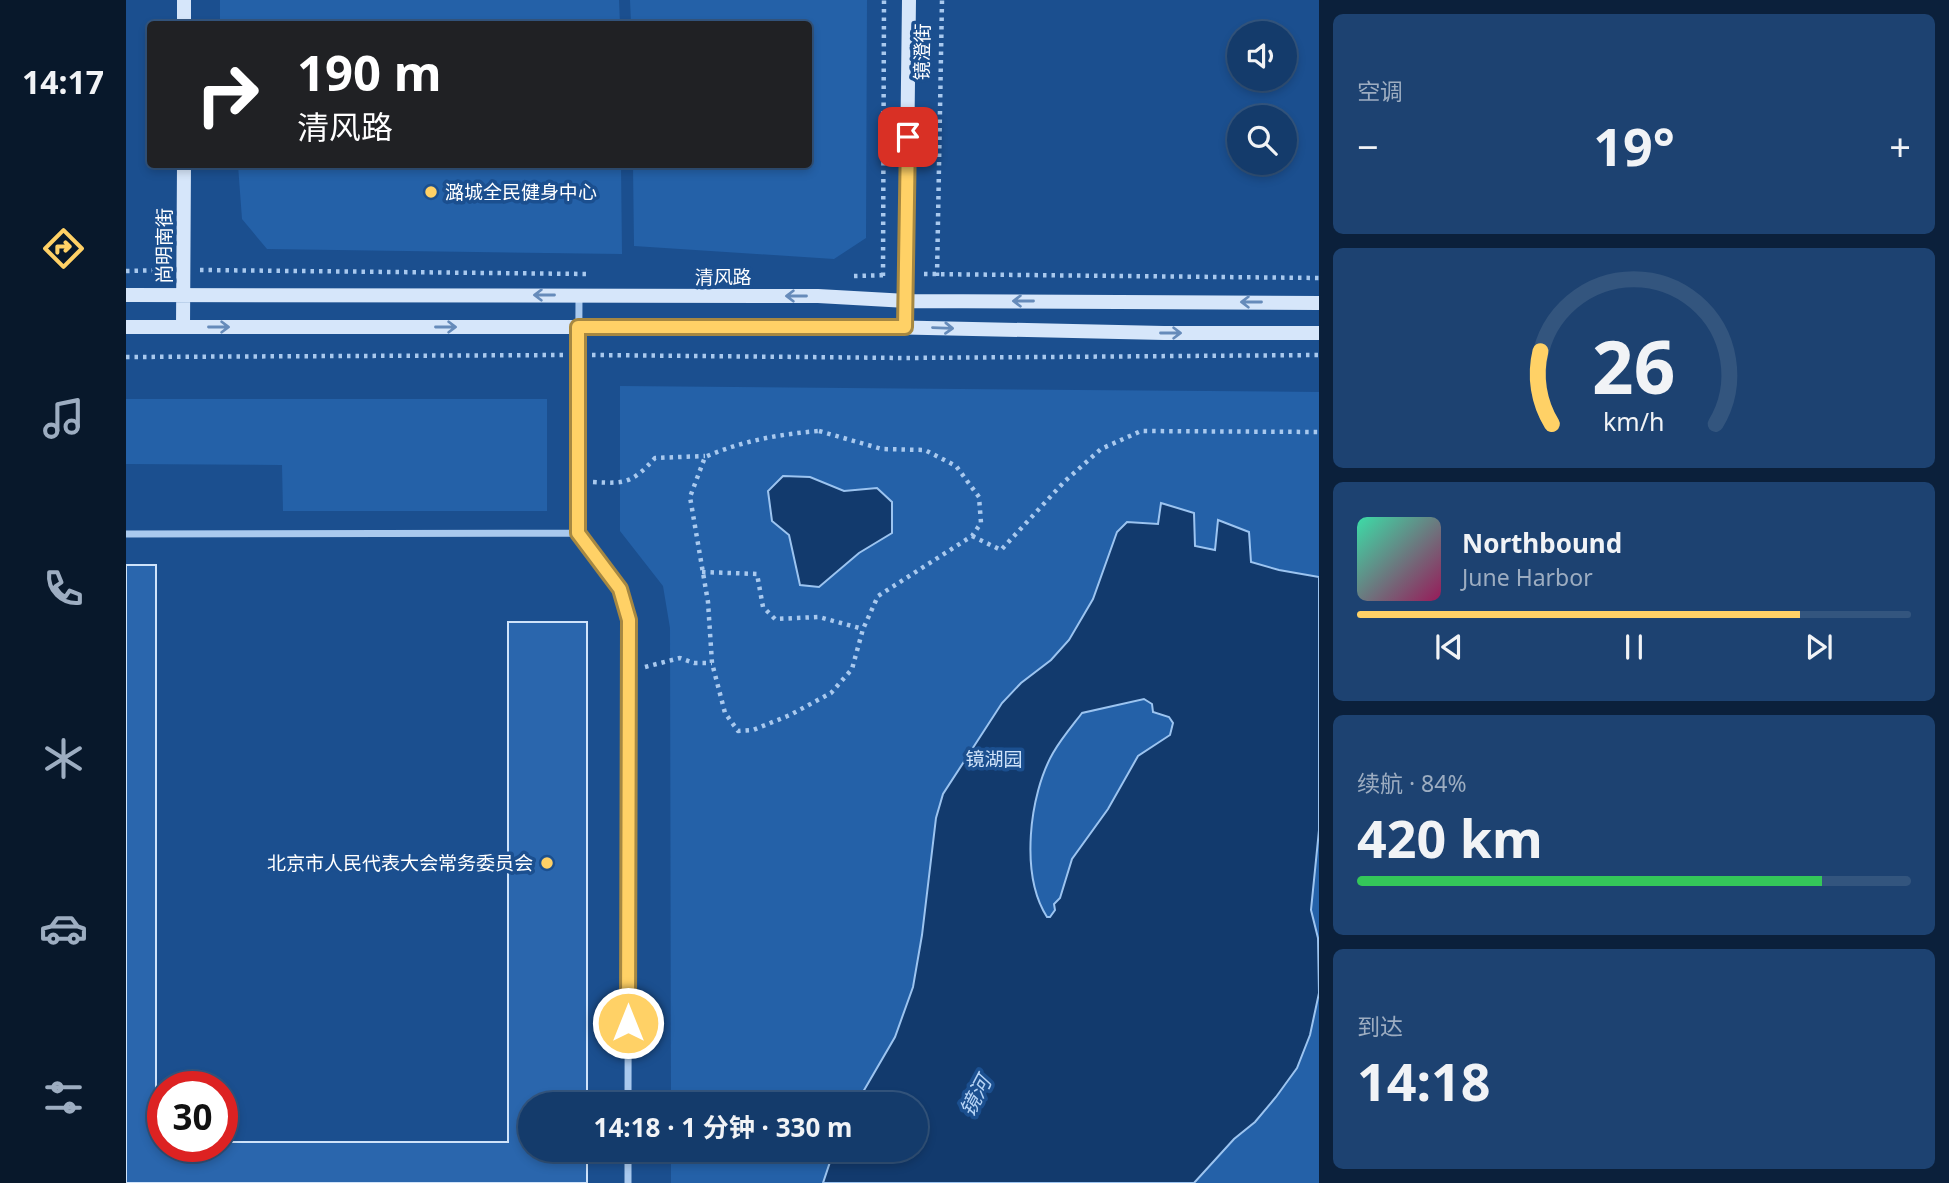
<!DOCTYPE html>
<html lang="zh">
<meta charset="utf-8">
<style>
:root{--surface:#143b6b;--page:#1d4271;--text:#f1f3f6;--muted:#9dadc1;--line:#33557e;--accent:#ffd166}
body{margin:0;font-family:"Noto Sans","Noto Sans SC",sans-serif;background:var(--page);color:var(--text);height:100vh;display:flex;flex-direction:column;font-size:26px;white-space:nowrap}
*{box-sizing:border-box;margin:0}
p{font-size:23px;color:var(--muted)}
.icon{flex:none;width:38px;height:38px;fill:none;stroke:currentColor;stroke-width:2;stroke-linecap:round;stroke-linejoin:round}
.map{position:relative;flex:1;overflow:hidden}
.sheet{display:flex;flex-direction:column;gap:14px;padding:14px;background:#0b203b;width:630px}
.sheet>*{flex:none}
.hud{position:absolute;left:21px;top:21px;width:665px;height:147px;border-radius:7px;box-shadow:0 4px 10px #0003,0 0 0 2px var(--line);background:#202124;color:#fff;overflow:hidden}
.buttons{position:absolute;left:1101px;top:21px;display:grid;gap:14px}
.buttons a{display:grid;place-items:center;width:70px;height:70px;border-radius:50%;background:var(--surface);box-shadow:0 4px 10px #0003,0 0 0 2px var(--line);font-size:35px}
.speed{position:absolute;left:21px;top:1071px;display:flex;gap:14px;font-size:35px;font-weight:700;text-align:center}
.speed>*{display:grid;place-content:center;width:91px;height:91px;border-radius:50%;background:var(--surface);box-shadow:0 4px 10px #0003,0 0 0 2px var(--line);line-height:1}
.speed .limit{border:10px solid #d22;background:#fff;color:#111}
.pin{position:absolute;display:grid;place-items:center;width:60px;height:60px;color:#fff;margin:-30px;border-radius:14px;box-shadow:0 4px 10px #0006}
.me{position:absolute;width:77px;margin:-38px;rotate:0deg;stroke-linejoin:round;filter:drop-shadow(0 0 5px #0008)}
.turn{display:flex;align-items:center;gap:24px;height:147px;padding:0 35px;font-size:32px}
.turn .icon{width:91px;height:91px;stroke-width:2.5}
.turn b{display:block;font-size:49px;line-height:60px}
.big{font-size:52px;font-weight:700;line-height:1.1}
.sheet .card{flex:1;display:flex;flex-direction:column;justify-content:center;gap:10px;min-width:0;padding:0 24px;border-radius:10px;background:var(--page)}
.sheet .dial{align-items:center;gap:0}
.dial svg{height:182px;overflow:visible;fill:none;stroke:var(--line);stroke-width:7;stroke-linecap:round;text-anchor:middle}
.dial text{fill:var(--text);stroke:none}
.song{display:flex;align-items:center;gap:21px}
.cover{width:84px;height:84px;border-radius:10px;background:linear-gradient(135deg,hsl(160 70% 55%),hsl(330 70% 35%))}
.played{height:7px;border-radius:4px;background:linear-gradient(90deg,var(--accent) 80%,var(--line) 80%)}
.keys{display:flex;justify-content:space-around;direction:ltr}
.heat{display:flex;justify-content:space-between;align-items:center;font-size:38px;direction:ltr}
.charge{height:10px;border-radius:5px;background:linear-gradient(90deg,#34c759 84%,var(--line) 0)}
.trip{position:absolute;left:392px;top:1092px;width:410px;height:70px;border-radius:35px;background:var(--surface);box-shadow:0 4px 10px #0003,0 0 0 2px var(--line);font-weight:700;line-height:70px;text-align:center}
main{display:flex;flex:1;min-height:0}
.tab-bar{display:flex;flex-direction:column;width:126px;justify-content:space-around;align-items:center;background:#08182b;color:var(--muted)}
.tab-bar .icon{width:49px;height:49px}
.tab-bar .current{color:var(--accent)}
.tab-bar b{font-size:32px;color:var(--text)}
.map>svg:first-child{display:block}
.green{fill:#2461a8}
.water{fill:#123a6d;stroke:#9cc4f0;stroke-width:2;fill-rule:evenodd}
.building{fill:#2a66ad;stroke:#cfe3fa;stroke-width:2}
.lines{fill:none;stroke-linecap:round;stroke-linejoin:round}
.path{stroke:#a9c9ee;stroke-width:4.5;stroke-dasharray:3.5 5;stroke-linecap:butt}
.street{stroke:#a9c9ee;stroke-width:7}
.secondary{stroke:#d6e6fa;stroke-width:14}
.oneway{stroke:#668bba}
.route-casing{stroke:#a68842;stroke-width:18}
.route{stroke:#ffd166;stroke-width:12}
.poi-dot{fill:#ffd166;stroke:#1b4f8f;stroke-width:2.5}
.labels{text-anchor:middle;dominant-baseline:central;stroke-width:7;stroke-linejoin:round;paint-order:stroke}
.street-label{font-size:19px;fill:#fff;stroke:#1b4f8f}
.poi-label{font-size:19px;fill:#fff;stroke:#1b4f8f;text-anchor:start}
.park-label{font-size:19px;fill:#cfe3fa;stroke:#1b4f8f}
.water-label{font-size:21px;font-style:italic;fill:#b5d3f5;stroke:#1b4f8f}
</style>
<main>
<nav class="tab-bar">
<b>14:17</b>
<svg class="icon current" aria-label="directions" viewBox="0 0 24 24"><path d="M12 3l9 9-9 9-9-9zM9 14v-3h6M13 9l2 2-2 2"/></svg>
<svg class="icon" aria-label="music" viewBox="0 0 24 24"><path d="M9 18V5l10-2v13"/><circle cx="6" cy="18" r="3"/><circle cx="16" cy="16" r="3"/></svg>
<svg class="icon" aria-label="phone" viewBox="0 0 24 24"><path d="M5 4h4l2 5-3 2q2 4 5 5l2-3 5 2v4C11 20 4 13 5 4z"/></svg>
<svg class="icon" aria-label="climate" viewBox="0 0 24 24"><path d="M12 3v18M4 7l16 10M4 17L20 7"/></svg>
<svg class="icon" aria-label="car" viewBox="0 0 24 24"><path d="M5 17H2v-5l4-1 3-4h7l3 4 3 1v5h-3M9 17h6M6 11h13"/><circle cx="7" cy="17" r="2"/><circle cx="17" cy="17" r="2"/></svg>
<svg class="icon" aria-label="filters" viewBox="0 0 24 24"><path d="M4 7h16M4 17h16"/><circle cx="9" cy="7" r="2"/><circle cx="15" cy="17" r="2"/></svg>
</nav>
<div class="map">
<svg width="1193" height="1183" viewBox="0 0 1193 1183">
<rect width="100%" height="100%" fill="#1b4f8f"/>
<path class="green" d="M94,0H493L494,24H94Z
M504,0H741L740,238L708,259L508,246L507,165L682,164V24H505Z
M112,165H495L496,254L141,249L116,219Z
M494,386L1193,392V1183H545V1150H789V1104H545L544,628L537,586L494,531Z
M0,399H421V511H157L156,465L0,464Z"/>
<path class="water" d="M657,476L684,477L718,491L751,488L766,502V533L733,553L693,587L674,585L663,535L646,521L642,491Z
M1035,503L1068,513L1069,546L1089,550L1092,520L1123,532L1125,562L1153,570L1193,577V830L1185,910L1192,938L1193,993L1184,1035L1171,1068L1150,1097L1129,1122L1108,1139L1068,1183H697L708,1150H789V1104H730L769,1037L787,987L796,935L810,818L817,794L876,703L895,683L925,660L943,640L967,599L991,532L1001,522L1032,524ZM1018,699L1026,704L1027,712L1043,717L1047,723L1044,735L1012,756L982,809L946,859L934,898L928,904L929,910L924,917H921C894,875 903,795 927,753C935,739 946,726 956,713Z"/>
<path class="building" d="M0,565H30V1142H37V1146H96V1142H382V622H461V1104H404V1150H461V1183H0Z"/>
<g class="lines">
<path class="path" d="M74,270L461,274
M0,271L41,270
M798,274L1193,278
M728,276L762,275
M757,276L758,0
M811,276L816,0
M466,355L779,358L1193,355
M0,357L440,355
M693,431L756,449L799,450L830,466L853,497L855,523L846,536L752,596L737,629L726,669L705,693L664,715L627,730L612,731L599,713L586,663L582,602L564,497L579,457C616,441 653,434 693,431Z
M467,482C500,484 506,483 529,458L579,456
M846,536L875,550L939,481L975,449L1015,431L1193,432
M576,572L631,574L637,607L649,619L693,617L737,629
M519,667L554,658L568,663H586"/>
<path class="street" d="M452,533L453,296
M0,534L452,533L494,589L503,620L502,1104
M502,1183V1150"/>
<path class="secondary" d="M58,24V0
M0,295L692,296L781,301L1193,303
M0,327H756L1038,333H1193
M57,327L58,164
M779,327L783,0"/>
</g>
<defs><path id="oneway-shaft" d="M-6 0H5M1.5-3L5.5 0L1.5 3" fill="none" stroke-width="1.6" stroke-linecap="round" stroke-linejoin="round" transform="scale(1.75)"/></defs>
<g class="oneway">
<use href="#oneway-shaft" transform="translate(418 295) rotate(180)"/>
<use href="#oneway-shaft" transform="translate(670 296) rotate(-180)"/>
<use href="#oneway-shaft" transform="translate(897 301) rotate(-180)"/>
<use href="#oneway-shaft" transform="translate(1125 302) rotate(-180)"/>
<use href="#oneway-shaft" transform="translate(93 327)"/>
<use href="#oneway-shaft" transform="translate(320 327)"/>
<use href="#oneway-shaft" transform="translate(817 328) rotate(2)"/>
<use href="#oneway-shaft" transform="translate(1045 333)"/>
</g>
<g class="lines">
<g class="route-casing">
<path id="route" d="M502,1023L503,620L494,589L452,533V327H779L782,137"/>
</g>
<use href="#route" class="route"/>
</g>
<g class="poi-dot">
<circle cx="305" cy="192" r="7"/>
<circle cx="421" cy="863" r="7"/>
</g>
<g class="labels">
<g class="street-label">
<text transform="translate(796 52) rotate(-89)">镜澄街</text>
<text transform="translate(38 246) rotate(-90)">尚明南街</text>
<text x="597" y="277">清风路</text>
</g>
<g class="poi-label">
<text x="319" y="192">潞城全民健身中心</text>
<text x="407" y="863" text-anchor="end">北京市人民代表大会常务委员会</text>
</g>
<g class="park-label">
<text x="868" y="759">镜湖园</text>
</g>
<g class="water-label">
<text transform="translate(849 1096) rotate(-62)">镜河</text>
</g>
</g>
</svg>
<div class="buttons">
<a><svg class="icon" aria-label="sound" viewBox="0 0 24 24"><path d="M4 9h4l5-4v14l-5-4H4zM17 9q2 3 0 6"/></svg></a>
<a><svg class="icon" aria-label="search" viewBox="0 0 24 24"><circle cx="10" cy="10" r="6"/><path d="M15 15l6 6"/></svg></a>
</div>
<div class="speed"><div class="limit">30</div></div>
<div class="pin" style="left:782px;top:137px;background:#d93025"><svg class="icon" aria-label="arrive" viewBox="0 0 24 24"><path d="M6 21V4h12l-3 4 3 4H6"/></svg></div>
<svg class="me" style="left:502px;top:1023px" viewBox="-20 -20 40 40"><circle r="17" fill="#ffd166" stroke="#fff" stroke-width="3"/><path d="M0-11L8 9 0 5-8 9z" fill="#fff"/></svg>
<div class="trip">14:18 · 1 分钟 · 330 m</div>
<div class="hud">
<div class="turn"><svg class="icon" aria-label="right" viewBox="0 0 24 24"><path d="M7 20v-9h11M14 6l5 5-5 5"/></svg><div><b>190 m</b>清风路</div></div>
</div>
</div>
<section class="sheet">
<div class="card"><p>空调</p>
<div class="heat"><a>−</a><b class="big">19°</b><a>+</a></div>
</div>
<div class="card dial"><svg viewBox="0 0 100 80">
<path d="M14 69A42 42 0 1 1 86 69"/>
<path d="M14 69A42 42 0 0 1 9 37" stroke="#ffd166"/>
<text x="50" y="56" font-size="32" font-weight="700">26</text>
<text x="50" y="72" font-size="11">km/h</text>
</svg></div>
<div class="card">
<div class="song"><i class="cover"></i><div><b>Northbound</b><p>June Harbor</p></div></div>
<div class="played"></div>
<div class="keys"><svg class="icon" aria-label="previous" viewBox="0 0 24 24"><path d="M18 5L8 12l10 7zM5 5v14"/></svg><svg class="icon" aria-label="pause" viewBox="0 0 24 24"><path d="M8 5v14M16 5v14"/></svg><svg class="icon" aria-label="next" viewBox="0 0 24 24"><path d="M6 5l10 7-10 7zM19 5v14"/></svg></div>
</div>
<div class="card"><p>续航 · 84%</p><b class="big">420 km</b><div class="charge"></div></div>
<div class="card"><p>到达</p><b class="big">14:18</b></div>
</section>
</main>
